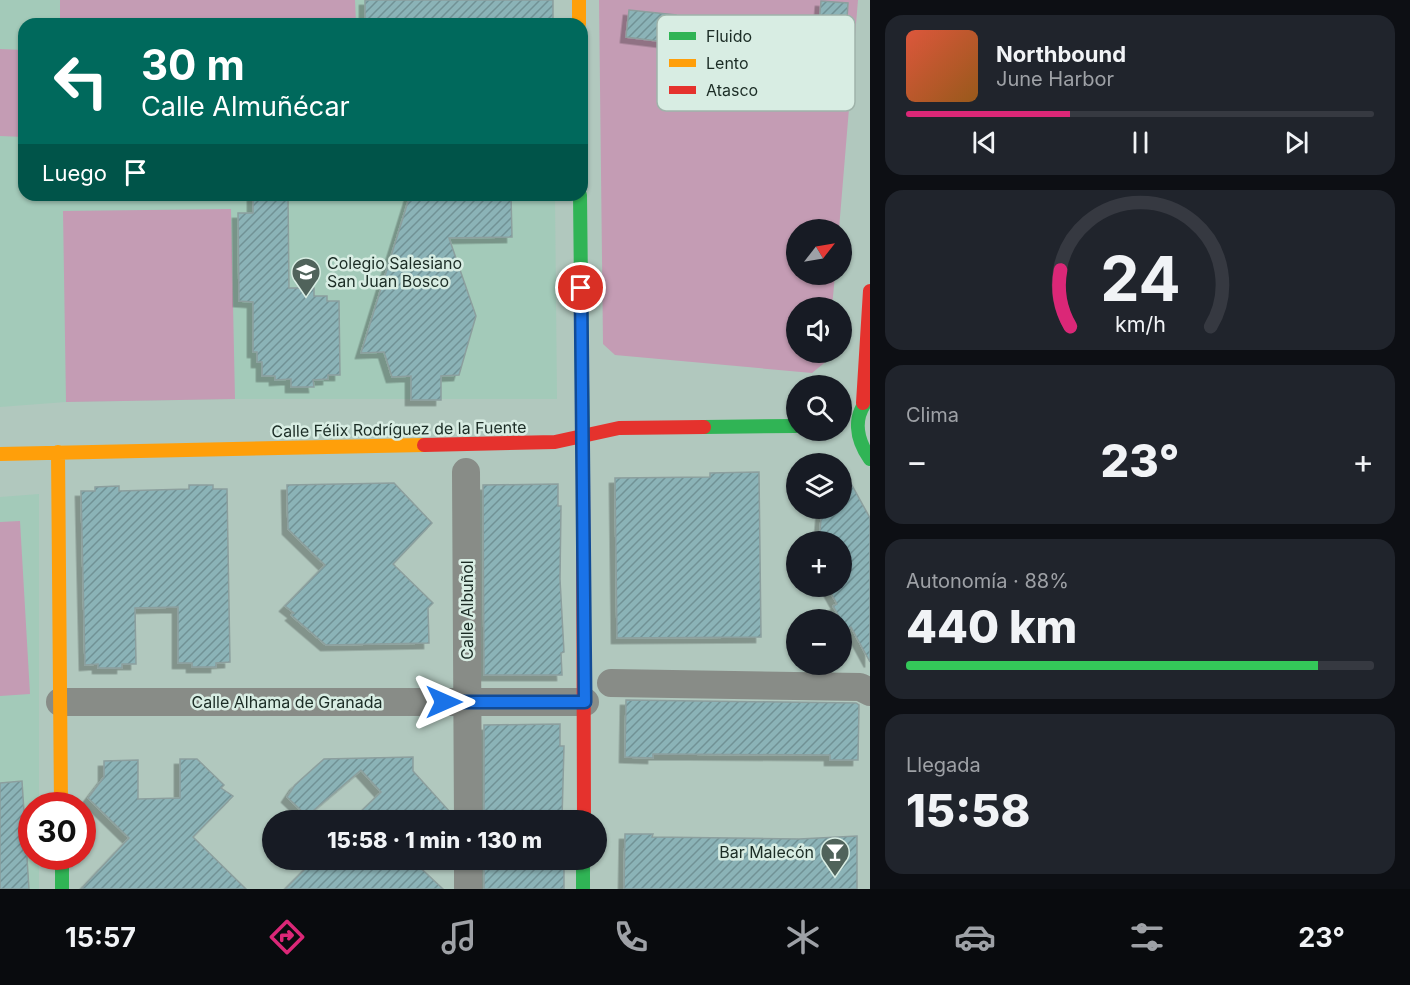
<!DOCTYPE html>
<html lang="es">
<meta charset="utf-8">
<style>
:root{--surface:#171b24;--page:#20242c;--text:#f1f3f6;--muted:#9ea1a6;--line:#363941;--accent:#db2777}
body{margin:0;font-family:Inter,sans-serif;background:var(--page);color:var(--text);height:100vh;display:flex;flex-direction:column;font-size:22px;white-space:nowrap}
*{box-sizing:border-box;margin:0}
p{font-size:20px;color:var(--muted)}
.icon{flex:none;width:33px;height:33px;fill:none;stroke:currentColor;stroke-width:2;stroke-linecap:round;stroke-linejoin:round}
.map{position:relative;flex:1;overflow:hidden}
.panel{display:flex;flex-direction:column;gap:15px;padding:15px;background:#0d0f14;width:540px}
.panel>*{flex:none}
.guide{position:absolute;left:18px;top:18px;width:570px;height:183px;border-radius:18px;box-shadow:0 2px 4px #0004;background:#00695c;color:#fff;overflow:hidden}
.needle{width:39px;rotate:59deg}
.buttons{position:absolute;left:786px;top:219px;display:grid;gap:12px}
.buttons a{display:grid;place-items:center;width:66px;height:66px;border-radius:50%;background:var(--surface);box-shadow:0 2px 4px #0004;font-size:30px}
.speed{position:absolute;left:18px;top:792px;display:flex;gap:12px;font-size:30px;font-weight:700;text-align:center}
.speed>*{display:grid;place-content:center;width:78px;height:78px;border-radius:50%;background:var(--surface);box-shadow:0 2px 4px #0004;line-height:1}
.speed .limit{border:9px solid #d22;background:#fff;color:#111}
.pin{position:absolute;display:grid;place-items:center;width:51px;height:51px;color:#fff;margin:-26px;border:3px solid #fff;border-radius:50%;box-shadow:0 2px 6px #0007}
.me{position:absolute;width:66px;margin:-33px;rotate:90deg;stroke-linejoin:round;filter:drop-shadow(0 0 4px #0008)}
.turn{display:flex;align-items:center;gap:21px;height:126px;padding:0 24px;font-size:27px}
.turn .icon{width:78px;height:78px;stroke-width:2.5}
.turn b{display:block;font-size:42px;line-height:51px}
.then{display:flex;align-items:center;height:57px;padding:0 24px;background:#0003;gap:12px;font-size:22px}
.big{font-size:45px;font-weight:800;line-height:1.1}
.panel .tile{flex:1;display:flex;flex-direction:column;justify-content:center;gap:9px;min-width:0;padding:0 21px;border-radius:18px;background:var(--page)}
.panel .dial{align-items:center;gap:0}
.dial svg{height:156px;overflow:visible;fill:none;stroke:var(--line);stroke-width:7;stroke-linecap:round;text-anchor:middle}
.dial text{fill:var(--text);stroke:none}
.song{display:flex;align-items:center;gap:18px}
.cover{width:72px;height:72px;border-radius:9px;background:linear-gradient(135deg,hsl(10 70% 55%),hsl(30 70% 35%))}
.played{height:6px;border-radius:3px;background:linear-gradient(90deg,var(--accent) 35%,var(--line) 35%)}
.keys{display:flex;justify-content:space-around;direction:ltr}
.heat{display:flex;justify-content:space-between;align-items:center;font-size:33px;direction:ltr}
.charge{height:9px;border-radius:4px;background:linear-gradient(90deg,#34c759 88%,var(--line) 0)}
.trip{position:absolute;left:262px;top:810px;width:345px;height:60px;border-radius:30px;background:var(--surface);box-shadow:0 2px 4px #0004;font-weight:800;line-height:60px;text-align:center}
.dock{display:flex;height:96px;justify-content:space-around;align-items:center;background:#090b0e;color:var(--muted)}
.dock .icon{width:42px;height:42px}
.dock .active{color:var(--accent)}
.dock b{font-size:27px;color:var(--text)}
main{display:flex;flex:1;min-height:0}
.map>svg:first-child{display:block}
.built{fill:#a3cab9}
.garden{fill:#c49cb4}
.building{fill:url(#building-hatch);stroke:#8c9f9e;stroke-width:1.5;filter:url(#shadow)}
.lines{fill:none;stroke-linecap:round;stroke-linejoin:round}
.street{stroke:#888c87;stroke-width:28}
.fast{stroke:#30b455;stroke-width:14}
.slow{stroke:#ff9f0a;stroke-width:14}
.jam{stroke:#e5322d;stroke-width:14}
.route-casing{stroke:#114b97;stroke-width:15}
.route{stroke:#1a73e8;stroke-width:10}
.labels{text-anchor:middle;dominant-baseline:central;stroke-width:5;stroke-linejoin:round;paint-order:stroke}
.poi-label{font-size:16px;fill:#1b2c25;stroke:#d8ede3;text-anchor:start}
.street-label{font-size:16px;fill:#1b2c25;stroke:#d8ede3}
.key{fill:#d8ede3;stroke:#9fb3aa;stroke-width:1.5}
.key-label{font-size:16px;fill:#1b2c25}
</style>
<main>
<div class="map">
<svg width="870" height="889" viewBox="0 0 870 889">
<defs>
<pattern id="building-hatch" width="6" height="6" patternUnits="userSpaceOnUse" patternTransform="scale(1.5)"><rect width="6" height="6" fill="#8bb3b7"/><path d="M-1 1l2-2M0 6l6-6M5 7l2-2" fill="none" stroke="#719295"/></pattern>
<filter id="shadow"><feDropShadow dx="-5.5" dy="5.5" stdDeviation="0" flood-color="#0004"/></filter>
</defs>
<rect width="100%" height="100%" fill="#b1c8be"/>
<path class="built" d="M0,0H553V24H24V195H555L557,399H235L66,402L0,407Z
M39,494V805L32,806V856L39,857V889H0V497Z"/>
<path class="garden" d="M60,0H355L356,24H60Z
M599,0H858L839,229L796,230V274L835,275L832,307L796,308V352L829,353L828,360L812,373L615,355L603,344Z
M0,49L24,50V137L0,136Z
M231,209L235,399L66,402L63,211Z
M20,521L30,694L0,696V522Z"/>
<path class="building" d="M365,0H553V24H365Z
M821,1L848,3L845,50L817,48Z
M629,10L676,15L673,43L626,37Z
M253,195H288L289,288H314V296H327V301H339L340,375H328V379L313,380L314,387H291V379L275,380V376H262V362H257V352H253V302L239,301L238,213H253Z
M410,195H511L512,237L449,238L476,316L459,375L441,376V400H411V376L392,377L384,352L361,353Z
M842,467L870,518V662L851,627L847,630L833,606L837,604L827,586H842V542H819L822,508H842Z
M759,472L761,637L617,638L615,478L710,477V473Z
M394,483L432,523L393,564L433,603L428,608L429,643L326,645L291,615L294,613L285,606L325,565L288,529L287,485Z
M558,484V506H561L560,579L564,652L561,653L562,675H484L483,485Z
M189,485H213V489H227L230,662L216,663V667H192V663H178V607L135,608L136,664H122V668H98V664L85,665L81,491H95V487L119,486V491L189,489Z
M626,700L856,703L859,705L858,760H830V755L653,754V758L625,757Z
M560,724V746H564L562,820H484V725Z
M413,757V771L451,813L452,820H352L381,792L361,770L307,816L287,797L295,785L324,759Z
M180,759H197L224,785L221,788L233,796L193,837L246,889H81L129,838L88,798L104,777V761L138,760V799L180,798Z
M22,781L29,889H0V783Z
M625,834H653L652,837L799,839L857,836V889H624Z
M314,860H412L443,889H285Z
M484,860H564V889H484Z"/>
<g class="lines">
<path class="street" d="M466,472L468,820
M611,683L860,687L870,692
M60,702H585
M468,860V889"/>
<path class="fast" d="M580,195L583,472
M870,397C852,416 856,439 870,459
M704,427L796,426
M62,856V889
M583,860V889"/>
<path class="slow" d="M579,0V24
M58,452L61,806
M0,454L424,445"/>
<path class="jam" d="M863,403L870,291
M424,445L555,442L619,428L704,427
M583,472L584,820"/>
</g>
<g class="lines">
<g class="route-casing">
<path id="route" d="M444,702H585L581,288"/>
</g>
<use href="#route" class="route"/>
</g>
<defs>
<g id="school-pin" transform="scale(1.5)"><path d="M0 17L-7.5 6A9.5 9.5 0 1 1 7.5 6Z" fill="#50635b" stroke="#d8ede3"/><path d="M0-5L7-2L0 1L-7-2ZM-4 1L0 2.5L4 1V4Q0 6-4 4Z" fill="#fff"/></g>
<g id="bar-pin" transform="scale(1.5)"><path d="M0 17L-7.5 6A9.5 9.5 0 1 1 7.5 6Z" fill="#50635b" stroke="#d8ede3"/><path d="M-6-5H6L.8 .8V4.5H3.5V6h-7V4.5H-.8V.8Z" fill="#fff"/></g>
</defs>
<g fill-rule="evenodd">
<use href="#school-pin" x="306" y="272"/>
<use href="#bar-pin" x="835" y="852"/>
</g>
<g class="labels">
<g class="poi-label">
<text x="327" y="263">Colegio Salesiano<tspan x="327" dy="18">San Juan Bosco</tspan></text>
<text x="814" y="852" text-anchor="end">Bar Malecón</text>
</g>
<g class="street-label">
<text transform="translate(399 429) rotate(-1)">Calle Félix Rodríguez de la Fuente</text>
<text transform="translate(467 610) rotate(-90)">Calle Albuñol</text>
<text x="287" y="702">Calle Alhama de Granada</text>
</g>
</g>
<rect x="657" y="15" width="198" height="96" rx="9" class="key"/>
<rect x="669" y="32" width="27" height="8" fill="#30b455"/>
<rect x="669" y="59" width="27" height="8" fill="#ff9f0a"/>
<rect x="669" y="86" width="27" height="8" fill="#e5322d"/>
<g class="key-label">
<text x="706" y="42">Fluido</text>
<text x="706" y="69">Lento</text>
<text x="706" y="96">Atasco</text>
</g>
</svg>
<div class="buttons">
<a><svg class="needle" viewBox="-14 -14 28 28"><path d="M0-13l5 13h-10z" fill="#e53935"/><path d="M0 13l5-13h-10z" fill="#9ea1a6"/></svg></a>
<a><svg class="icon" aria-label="sound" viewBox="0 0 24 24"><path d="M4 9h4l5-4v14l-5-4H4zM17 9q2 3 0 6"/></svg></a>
<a><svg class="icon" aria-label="search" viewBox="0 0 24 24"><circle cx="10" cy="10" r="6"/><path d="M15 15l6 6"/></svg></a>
<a><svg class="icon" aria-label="layers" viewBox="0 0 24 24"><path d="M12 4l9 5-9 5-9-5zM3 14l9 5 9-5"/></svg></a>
<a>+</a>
<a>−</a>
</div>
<div class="speed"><div class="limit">30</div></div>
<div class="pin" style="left:581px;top:288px;background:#d93025"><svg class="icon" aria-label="arrive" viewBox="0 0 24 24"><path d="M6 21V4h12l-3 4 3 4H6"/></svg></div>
<svg class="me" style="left:444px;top:702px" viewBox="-20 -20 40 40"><path d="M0-17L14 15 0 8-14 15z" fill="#1a73e8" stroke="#fff" stroke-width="4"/></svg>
<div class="trip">15:58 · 1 min · 130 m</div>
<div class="guide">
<div class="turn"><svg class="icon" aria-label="left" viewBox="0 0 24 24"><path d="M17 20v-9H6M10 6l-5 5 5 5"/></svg><div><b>30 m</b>Calle Almuñécar</div></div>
<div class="then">Luego<svg class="icon" aria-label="arrive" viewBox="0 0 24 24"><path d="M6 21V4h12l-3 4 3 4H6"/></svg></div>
</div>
</div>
<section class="panel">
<div class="tile">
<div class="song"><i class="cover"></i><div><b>Northbound</b><p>June Harbor</p></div></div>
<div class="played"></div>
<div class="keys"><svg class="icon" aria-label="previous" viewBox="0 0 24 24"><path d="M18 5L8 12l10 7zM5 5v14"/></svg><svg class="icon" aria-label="pause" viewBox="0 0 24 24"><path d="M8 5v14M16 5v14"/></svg><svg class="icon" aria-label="next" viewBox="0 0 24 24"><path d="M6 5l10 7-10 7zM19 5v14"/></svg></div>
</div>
<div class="tile dial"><svg viewBox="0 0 100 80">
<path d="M14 69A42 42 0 1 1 86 69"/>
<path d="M14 69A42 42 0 0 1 9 40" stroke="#db2777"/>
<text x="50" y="56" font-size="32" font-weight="700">24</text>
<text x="50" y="72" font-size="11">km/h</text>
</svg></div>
<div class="tile"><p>Clima</p>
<div class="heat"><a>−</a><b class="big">23°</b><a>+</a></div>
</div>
<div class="tile"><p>Autonomía · 88%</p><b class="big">440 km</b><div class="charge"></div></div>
<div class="tile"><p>Llegada</p><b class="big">15:58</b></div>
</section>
</main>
<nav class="dock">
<b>15:57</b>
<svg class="icon active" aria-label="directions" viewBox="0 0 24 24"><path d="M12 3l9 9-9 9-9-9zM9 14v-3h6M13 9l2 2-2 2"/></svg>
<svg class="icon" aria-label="music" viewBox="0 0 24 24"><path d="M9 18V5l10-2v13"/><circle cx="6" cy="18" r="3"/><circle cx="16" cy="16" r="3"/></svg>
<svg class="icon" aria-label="phone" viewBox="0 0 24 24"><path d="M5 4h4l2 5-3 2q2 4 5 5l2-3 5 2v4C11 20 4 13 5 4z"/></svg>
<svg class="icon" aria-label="climate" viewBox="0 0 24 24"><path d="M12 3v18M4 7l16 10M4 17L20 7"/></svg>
<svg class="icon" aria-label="car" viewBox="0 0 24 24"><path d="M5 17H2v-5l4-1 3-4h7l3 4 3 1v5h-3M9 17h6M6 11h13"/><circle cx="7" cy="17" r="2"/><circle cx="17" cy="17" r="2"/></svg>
<svg class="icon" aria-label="filters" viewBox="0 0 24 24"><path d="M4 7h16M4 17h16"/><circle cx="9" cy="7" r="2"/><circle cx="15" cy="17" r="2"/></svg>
<b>23°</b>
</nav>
